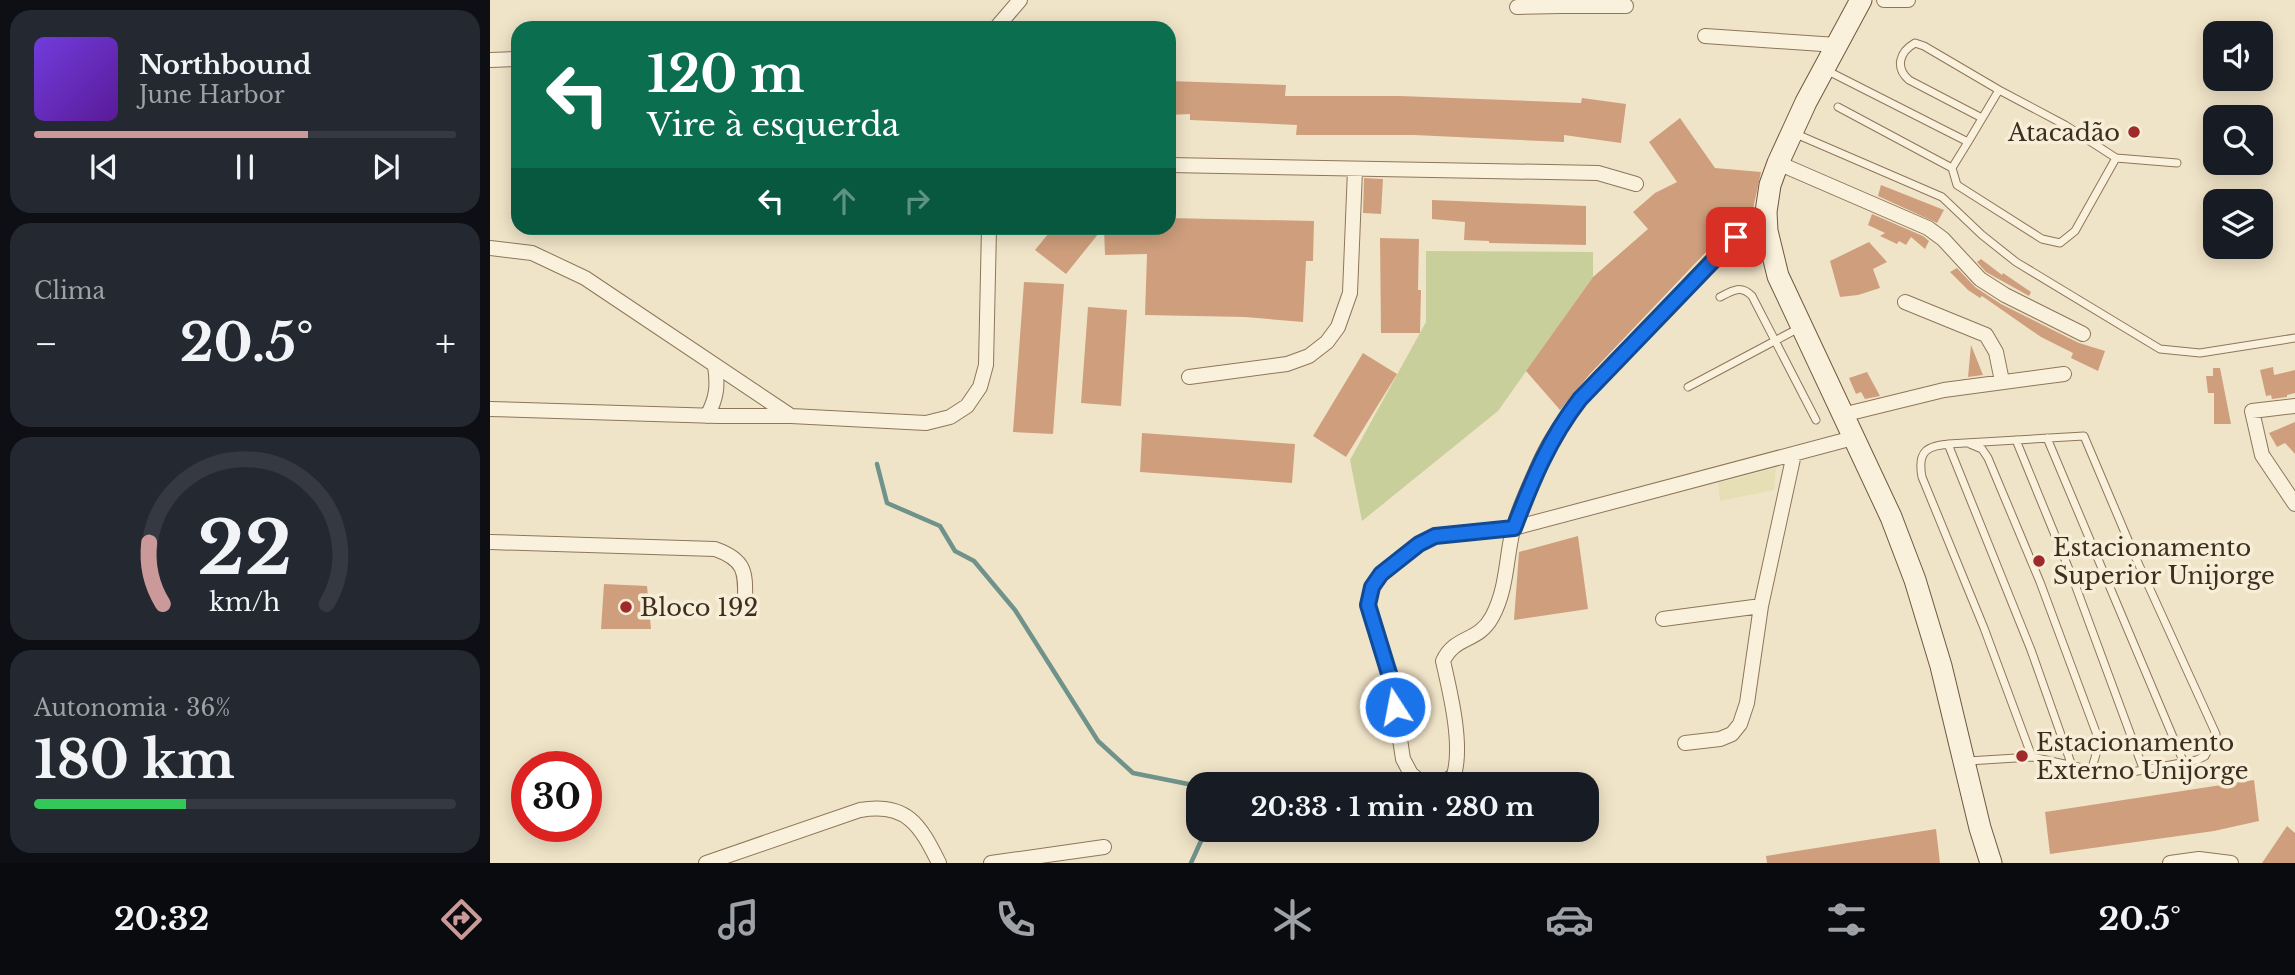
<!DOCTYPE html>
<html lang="pt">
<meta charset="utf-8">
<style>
:root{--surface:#171b24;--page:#242831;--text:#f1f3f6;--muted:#9ea1a6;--line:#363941;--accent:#cc999b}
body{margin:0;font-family:"Libre Baskerville",serif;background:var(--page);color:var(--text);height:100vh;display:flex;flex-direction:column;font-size:26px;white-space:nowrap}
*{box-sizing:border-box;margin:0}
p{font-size:23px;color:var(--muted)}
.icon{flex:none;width:38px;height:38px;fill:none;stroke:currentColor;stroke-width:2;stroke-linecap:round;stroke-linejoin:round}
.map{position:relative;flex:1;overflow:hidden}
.sheet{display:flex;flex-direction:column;gap:10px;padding:10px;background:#0d0f14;width:490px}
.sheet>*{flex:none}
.top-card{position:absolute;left:21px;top:21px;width:665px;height:214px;border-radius:21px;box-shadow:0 4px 18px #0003;background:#0b6e4f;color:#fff;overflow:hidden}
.controls{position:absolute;left:1713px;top:21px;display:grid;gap:14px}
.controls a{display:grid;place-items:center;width:70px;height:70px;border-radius:14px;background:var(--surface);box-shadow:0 4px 18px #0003;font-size:35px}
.speed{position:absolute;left:21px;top:751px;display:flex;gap:14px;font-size:35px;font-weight:700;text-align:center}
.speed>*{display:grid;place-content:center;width:91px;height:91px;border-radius:50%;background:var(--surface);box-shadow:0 4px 18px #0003;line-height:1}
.speed .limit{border:10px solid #d22;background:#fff;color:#111}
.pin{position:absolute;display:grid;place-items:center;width:60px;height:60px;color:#fff;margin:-30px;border-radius:14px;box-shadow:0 4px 10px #0006}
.me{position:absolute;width:77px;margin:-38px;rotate:349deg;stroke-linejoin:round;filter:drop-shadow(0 0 5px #0008)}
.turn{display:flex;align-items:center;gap:24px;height:147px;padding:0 21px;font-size:32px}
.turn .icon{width:91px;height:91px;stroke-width:2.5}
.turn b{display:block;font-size:49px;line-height:60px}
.lanes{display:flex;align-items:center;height:66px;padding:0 21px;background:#0003;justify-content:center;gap:35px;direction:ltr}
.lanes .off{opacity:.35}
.big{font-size:52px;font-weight:800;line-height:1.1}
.sheet .widget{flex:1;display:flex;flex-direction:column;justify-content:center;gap:10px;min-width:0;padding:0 24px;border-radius:21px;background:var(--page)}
.sheet .dial{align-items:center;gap:0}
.dial svg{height:182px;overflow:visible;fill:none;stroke:var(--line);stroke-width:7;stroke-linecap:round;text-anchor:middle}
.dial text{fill:var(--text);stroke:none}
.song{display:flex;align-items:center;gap:21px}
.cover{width:84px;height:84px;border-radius:10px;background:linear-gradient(135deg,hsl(260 70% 55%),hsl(270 70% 35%))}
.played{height:7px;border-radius:4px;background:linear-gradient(90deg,var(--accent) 65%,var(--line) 65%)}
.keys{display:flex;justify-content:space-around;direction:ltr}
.heat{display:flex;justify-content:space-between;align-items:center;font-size:38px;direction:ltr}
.charge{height:10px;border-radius:5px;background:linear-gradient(90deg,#34c759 36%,var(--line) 0)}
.trip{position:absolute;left:696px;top:772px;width:413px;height:70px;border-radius:21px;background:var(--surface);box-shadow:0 4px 18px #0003;font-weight:800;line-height:70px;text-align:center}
.tabs{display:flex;height:112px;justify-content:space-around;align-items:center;background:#090b0e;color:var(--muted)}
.tabs .icon{width:49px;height:49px}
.tabs .on{color:var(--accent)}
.tabs b{font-size:32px;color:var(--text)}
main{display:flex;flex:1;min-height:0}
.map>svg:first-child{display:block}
.farmland{fill:#e6deb5}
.green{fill:#c9cf9b}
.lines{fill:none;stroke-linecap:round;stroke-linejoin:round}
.stream{stroke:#6f938a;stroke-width:4.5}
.building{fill:#cf9f7d}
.service-casing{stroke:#8d765c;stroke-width:9}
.minor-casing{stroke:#8d765c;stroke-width:16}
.secondary-casing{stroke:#6f573f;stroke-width:23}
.service{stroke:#faf1dc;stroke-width:7}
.minor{stroke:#faf1dc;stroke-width:14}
.secondary{stroke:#faf1dc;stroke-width:21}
.route-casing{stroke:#114b97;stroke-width:18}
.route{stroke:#1a73e8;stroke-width:12}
.poi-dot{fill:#9e2a2b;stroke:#f7eed8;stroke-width:2.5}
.labels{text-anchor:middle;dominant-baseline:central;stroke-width:7;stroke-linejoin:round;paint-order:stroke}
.poi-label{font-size:24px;fill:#3d2e20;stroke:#f7eed8;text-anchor:start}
</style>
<main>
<section class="sheet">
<div class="widget">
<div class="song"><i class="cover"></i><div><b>Northbound</b><p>June Harbor</p></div></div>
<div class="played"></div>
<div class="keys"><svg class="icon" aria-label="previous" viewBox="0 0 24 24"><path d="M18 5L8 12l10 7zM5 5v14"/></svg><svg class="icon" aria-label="pause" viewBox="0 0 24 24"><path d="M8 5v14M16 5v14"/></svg><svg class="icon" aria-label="next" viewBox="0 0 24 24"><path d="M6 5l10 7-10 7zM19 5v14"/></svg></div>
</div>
<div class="widget"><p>Clima</p>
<div class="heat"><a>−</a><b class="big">20.5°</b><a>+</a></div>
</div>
<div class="widget dial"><svg viewBox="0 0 100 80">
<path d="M14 69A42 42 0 1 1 86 69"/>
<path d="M14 69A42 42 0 0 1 8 42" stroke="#cc999b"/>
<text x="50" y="56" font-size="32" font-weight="700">22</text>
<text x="50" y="72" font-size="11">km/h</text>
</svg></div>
<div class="widget"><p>Autonomia · 36%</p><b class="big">180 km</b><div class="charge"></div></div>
</section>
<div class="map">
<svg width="1805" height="863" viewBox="0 0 1805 863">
<rect width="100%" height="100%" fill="#f0e4c8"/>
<path class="farmland" d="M1286,468L1284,490L1230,501L1228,483Z"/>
<path class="green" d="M936,251L1103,252V277L1008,411L872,521L860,460L936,322Z"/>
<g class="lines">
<path class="stream" d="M387,464L397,503L450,526L465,551L484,561L525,610L608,741L643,773L703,785L709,797
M701,863L716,830"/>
</g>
<path class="building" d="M679,81L796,85L795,96H910L1091,103L1092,98L1136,104L1131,143L1074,135V142L924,135H806L807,125L700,120V114L679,115Z
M1190,118L1225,168L1271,172L1263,209L1217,251L1099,375L1070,410L1036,371L1103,277L1158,229L1143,212L1165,193L1187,182L1159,142Z
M874,178L893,179L891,214L873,213Z
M1391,185L1454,210L1447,223L1388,196Z
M942,200L1096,206V245L999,243V241L974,240L975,222L942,219Z
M1382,214L1433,236L1439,241L1435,249L1421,237L1416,245L1409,241L1407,244L1390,236L1395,233L1378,225Z
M679,218L824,221L823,261H816L813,322L755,317L655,315L657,254L615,255L614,228H679Z
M563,228H613L576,274L545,250Z
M890,238L929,239L928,290H931L930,333H891Z
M1379,242L1397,262L1383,269L1390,288L1368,295L1350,297L1340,261Z
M1491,259L1512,275L1513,273L1541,292L1539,296L1496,272L1487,262Z
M1467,268L1485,287L1511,304L1589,343L1615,351L1608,371L1581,358L1583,353L1551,337L1492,296L1490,298L1478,290L1460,272Z
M534,282L574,284L563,434L523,432Z
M598,307L637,310L631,406L591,403Z
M1481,345L1493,375L1478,377Z
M873,353L907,374L856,457L823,436Z
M1783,367L1784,375L1805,370V393L1797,395V397L1782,399L1781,395L1776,396L1770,370Z
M1723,368H1730L1741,424H1724V393H1718L1716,376H1723Z
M1377,372L1390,396L1375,399L1371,392L1366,394L1359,378Z
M1805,422V454L1795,443L1787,447L1779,433Z
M652,433L805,444L802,483L650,472Z
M1088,536L1098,609L1024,620L1029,552Z
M114,584L157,586L161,629H111Z
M1764,780L1769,821L1724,831L1560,854L1555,812Z
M1797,826L1805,833V863H1772Z
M1446,829L1450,863H1277L1276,856Z"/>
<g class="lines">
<g class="service-casing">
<path id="service" d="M1336,70L1478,142L1462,168L1467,185L1552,239L1570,243L1585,231L1626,158L1575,125L1509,90L1478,142
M1348,107L1462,168
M1492,118L1419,80C1405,68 1409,52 1425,43L1434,46L1509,90
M1306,134L1452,197L1492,235L1526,262L1670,349L1710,353L1805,338
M1626,158L1687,163
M1230,297C1243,290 1251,285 1262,296L1326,420
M1198,387L1311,327
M1557,438L1694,763
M1526,440L1583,579L1654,771
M1462,444C1437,445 1427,451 1432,477L1494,628L1542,757
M1480,444L1492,449L1498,458L1550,582L1607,735V751L1601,771
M1478,761L1542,757L1626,775L1707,760L1715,756L1726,734L1644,554L1594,436L1458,444L1541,650L1582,766"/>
</g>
<g class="minor-casing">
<path id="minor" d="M1071,0V6H1136
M1394,0H1418
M1027,7L1071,6
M506,28L530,0
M1215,36L1347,45
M0,60L28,59
M1288,163L1438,228L1453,239L1490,279L1515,295L1593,334
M679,165L1108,173L1146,184
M0,248L42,253L95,278L301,416
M1415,302L1496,335L1506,352L1512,381
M699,377L797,364L819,356L837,342L848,327L860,293L865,170
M1805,406L1762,411L1772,455L1805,504
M0,409L228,416H301L436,423L460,417L477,406L490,387L496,365L499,228
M1352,415L1454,390L1574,374
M217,416C227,398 228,385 225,366
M0,542L225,549C259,561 255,575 255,608
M1173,619L1271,606
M1195,743L1230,739L1242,734L1250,724L1257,703L1271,606L1304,454
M934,784L921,774L913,759L901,680L878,605L882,587L891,574L929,544L945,536L1024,528L1363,438
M952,784L964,775C973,744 960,692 953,661C965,635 988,643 1002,617C1017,590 1016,558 1023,529C1029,507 1040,485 1049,464C1076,403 1131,357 1177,309C1208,275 1239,239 1276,212
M216,863L370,810C417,802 430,825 449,863
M501,863L614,847
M1680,863L1709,859L1741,863"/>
</g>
<g class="secondary-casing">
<path id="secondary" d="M1371,0L1316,102L1288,163L1280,185L1276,212L1277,231L1288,276L1401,517L1425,580L1451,666L1490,828L1501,863"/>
</g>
<use href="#service" class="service"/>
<use href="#minor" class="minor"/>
<use href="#secondary" class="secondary"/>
</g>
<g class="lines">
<g class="route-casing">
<path id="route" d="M905,707L901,680L878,605L882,587L891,574L929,544L945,536L1024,528C1042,481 1059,439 1090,399L1246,237"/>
</g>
<use href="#route" class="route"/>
</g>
<g class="poi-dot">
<circle cx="1644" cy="132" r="7"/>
<circle cx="1549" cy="561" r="7"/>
<circle cx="136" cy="607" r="7"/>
<circle cx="1532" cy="756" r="7"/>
</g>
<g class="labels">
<g class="poi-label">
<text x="1630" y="132" text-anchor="end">Atacadão</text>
<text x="1563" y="547">Estacionamento<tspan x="1563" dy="28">Superior Unijorge</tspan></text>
<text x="150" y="607">Bloco 192</text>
<text x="1546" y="742">Estacionamento<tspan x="1546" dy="28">Externo Unijorge</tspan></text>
</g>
</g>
</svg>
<div class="controls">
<a><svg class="icon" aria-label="sound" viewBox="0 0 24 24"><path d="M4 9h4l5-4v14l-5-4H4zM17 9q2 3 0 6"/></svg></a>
<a><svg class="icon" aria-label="search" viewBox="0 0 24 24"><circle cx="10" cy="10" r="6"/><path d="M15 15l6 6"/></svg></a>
<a><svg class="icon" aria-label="layers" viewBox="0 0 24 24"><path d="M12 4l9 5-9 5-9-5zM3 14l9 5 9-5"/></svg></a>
</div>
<div class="speed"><div class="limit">30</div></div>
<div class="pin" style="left:1246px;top:237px;background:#d93025"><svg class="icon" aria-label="arrive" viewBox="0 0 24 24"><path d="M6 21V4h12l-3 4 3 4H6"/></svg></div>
<svg class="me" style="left:905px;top:707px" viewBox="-20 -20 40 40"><circle r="17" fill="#1a73e8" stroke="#fff" stroke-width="3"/><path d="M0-11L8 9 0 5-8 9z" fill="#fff"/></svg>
<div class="trip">20:33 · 1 min · 280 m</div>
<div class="top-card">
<div class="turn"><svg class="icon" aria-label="left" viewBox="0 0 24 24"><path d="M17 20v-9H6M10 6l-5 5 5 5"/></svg><div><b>120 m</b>Vire à esquerda</div></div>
<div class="lanes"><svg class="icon" aria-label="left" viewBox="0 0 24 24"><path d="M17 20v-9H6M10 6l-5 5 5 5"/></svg><svg class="icon off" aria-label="ahead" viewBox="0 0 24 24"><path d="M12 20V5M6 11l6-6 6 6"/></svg><svg class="icon off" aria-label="right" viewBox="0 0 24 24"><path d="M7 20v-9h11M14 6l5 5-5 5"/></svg></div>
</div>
</div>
</main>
<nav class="tabs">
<b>20:32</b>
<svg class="icon on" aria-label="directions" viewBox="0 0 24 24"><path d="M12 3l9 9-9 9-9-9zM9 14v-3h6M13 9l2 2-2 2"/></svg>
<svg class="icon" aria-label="music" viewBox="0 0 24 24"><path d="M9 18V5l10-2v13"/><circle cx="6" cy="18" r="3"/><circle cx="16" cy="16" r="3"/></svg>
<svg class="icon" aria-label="phone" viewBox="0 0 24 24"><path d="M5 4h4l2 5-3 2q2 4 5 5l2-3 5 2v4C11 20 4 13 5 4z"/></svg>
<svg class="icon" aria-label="climate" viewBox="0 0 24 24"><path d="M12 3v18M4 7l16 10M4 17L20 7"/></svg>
<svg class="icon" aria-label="car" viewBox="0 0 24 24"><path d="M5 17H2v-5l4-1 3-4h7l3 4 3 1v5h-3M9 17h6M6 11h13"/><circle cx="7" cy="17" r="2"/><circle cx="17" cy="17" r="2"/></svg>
<svg class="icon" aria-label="filters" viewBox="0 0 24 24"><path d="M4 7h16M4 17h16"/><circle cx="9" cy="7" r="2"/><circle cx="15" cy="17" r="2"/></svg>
<b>20.5°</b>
</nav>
